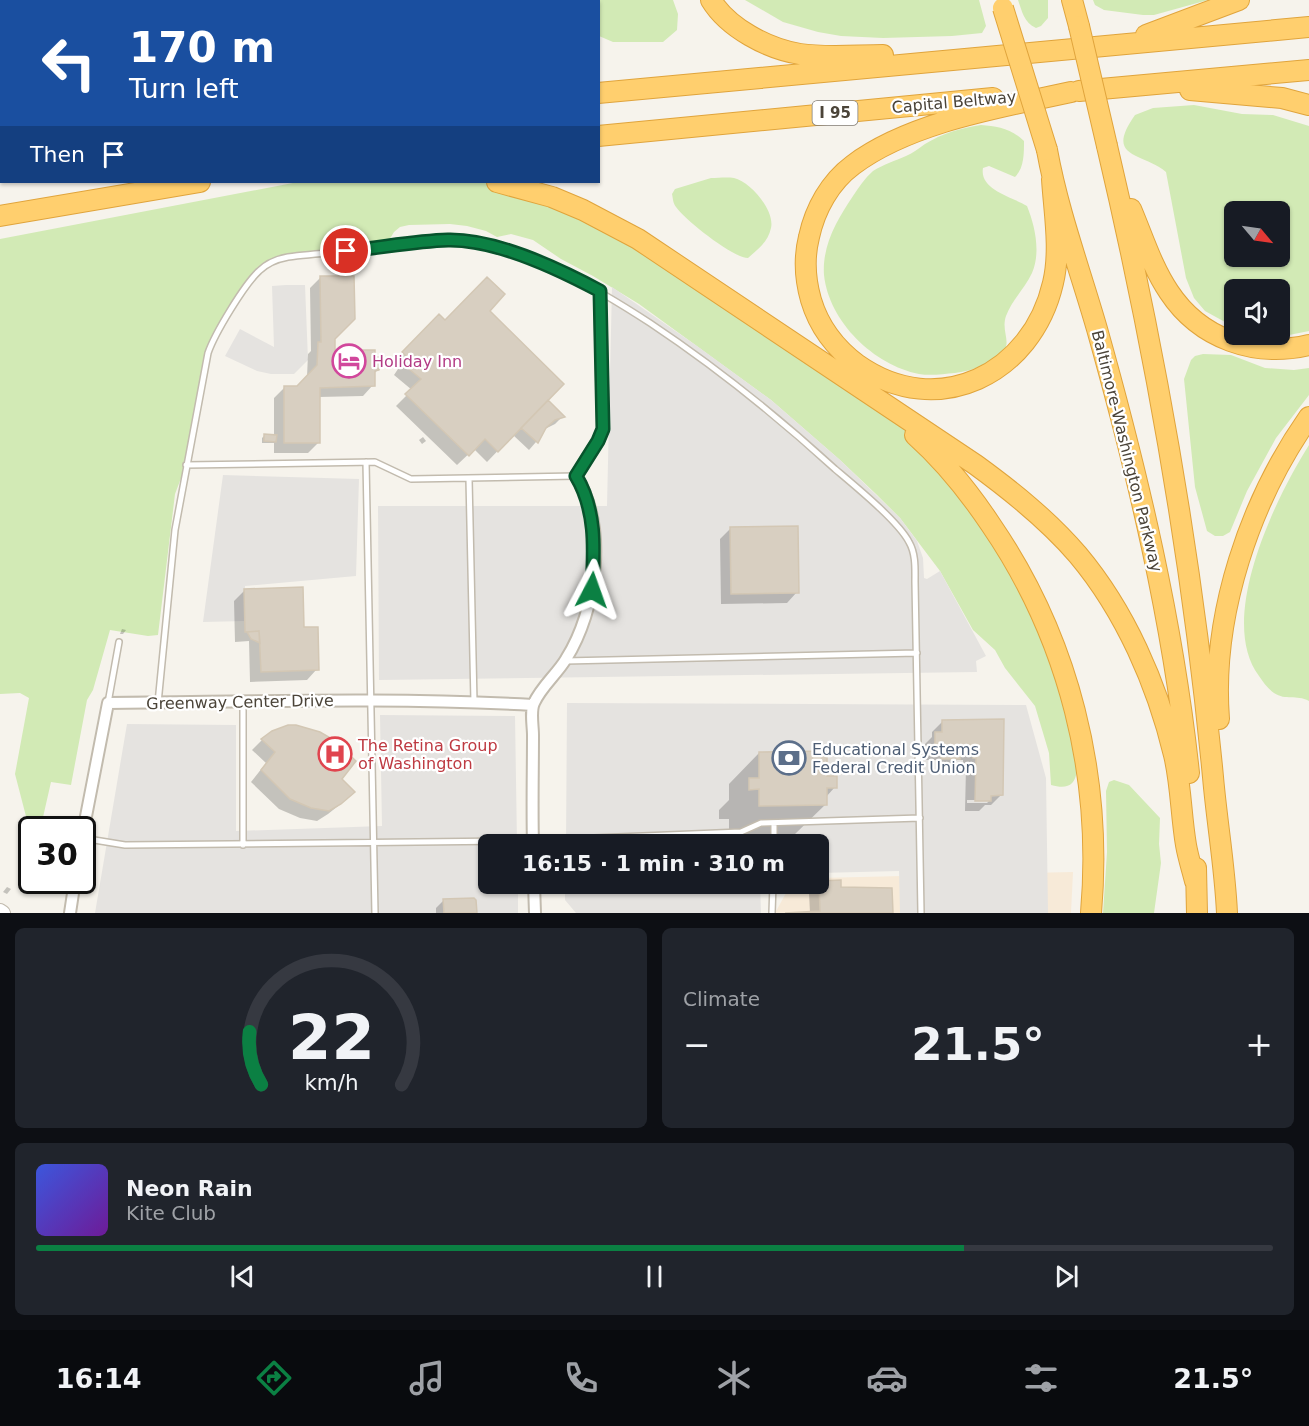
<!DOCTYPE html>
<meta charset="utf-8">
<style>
:root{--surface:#171b24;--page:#20242c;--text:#f1f3f6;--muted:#9ea1a6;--line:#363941;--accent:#0b8043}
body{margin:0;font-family:"DejaVu Sans",sans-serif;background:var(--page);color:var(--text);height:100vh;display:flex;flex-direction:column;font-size:22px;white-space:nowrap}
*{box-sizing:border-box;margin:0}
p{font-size:20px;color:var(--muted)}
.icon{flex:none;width:33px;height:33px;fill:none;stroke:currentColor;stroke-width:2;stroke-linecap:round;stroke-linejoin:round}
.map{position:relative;height:913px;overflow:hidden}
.details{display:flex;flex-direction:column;gap:15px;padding:15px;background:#0d0f14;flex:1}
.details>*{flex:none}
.banner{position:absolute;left:0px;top:0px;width:600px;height:183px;box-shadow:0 2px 4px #0004;background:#1a4fa0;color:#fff;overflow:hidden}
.needle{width:39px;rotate:119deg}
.controls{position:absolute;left:1224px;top:201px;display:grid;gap:12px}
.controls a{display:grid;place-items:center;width:66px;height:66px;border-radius:9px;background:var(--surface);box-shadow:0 2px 4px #0004;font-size:30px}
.speed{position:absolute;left:18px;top:816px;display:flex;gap:12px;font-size:30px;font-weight:700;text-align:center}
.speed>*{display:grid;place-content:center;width:78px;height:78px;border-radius:50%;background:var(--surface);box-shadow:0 2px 4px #0004;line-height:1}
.speed .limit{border:3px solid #111;border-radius:9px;background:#fff;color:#111}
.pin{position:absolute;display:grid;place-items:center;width:51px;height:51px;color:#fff;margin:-26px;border:3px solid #fff;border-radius:50%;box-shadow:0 2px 6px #0007}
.me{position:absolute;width:66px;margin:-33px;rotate:4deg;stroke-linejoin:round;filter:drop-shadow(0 0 4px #0008)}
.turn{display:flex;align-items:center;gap:21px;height:126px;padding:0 30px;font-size:27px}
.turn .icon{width:78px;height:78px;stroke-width:2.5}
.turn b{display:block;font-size:42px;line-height:51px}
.then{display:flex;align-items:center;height:57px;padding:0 30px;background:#0003;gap:12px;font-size:22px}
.big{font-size:45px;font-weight:600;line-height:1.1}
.details .card{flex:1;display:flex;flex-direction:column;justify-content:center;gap:9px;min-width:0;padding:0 21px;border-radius:9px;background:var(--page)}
.details .dial{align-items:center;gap:0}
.dial svg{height:156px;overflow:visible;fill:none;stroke:var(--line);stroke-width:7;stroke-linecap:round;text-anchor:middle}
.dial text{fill:var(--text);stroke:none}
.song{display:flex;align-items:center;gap:18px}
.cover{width:72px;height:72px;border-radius:9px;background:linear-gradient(135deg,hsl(230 70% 55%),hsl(280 70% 35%))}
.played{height:6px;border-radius:3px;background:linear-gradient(90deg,var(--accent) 75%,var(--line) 75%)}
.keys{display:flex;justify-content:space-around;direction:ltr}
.heat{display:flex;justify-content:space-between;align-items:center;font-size:33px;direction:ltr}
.details .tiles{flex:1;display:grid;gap:15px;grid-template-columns:1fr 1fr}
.card:last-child{grid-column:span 2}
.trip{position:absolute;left:478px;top:834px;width:351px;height:60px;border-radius:9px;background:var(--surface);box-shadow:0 2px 4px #0004;font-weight:600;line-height:60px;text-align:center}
.menu{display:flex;height:96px;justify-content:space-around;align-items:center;background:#090b0e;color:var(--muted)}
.menu .icon{width:42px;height:42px}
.menu .selected{color:var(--accent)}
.menu b{font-size:27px;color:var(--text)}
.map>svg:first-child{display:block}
.commercial{fill:#f7ead8}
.green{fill:#d2eab5;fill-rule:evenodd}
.parking{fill:#e5e3e0}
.shadow{fill:#0003;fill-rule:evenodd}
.building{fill:#d8cfc1;stroke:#d3c7b4;stroke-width:1.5}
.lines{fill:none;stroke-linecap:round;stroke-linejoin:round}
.service-casing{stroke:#c2bbae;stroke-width:8}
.minor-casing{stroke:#c2bbae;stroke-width:14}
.tertiary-casing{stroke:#c2bbae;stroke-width:16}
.motorway-casing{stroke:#e0a43c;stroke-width:22}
.service{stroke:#fff;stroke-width:5}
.minor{stroke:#fff;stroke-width:10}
.tertiary{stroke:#fff;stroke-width:14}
.motorway{stroke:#ffcf6e;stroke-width:20}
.motorway-bridge-casing{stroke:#e0a43c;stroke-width:22;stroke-linecap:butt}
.motorway-bridge{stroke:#ffcf6e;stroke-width:20}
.route-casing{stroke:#07532c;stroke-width:15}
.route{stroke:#0b8043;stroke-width:10}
.labels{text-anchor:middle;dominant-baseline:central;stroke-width:4.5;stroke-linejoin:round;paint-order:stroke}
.shield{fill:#fff;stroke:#817c74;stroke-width:1.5}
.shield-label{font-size:15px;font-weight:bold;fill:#4b4439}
.street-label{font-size:16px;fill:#4b4439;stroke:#fff}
.hotel-label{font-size:16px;fill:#b23c85;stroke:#fff;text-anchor:start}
.health-label{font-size:16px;fill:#be3a42;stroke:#fff;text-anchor:start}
.service-label{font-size:16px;fill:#4e5e75;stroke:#fff;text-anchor:start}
</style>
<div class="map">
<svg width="1309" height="913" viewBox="0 0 1309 913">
<rect width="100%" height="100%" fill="#f6f3ec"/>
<path class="commercial" d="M1073,872L1071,913H775L791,884H819V878Z"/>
<path class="green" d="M0,0H547L2,2L0,134Z
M600,0H673L678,14L677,30L663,42H613L599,36L598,1Z
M745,0H979L986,26L982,33L952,36L883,38L841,36L818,32L783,22Z
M1018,0H1048V18L1041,26L1036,28C1024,23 1022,11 1018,0Z
M1093,0H1208L1154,15H1143L1104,10L1095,5Z
M1194,105L1242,114L1273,115L1309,126V331L1289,335L1280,334V290H1234V327L1205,311L1194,298L1186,278L1166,172C1142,152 1104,159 1135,115L1153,108ZM1234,212H1280V256H1234Z
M981,125C997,126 1012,129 1024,141C1024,154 1024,168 1015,177L989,166L983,168C979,190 1013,197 1027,206C1035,226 1041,252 1032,273C1025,288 1012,300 1006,316C1001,330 1011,342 1004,350C995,363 971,371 955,373C943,374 931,376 919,374C874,365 829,322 824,275C822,245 837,220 853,196C859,187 865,178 873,171C884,164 895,161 906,156C913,153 919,148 925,144C943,133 961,128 981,125Z
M711,178C718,178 727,177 734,178C751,182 775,211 771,228C768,242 758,249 748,258C733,258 685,220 676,207C673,203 673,199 672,194L675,189Z
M298,182H497L583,210L868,394L930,448L958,480L1060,659L1077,770C1075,787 1066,789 1051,785L1049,753L1035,706L1005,668L995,650L973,630L940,571L900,518L877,495L840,460L771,400L639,304L593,276L561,259L533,240L511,234L497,237L486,231L467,226L450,224L409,225L400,227L394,232L385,247L289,257L258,272L211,345L186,465L175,494L158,635L148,636L110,630L93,690L87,700L71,785L51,782L41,826L28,824L15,774L29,698L20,693L0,694V239Z
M1203,354L1231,355L1265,368L1294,370L1309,368V395L1276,438L1247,491L1230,532L1223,536H1215L1207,531L1195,487L1184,379L1191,360L1195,356Z
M1309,445V701C1296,694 1286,701 1274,693C1268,689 1263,682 1259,676C1216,619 1276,497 1309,445Z
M1114,780L1129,785L1160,818L1159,844L1161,863L1154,913H1103L1107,852L1106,791L1109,782Z"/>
<path class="parking" d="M286,285H305L308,360L294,374H271L257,371L225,356L240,329L274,347L272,286Z
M612,287L697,346L771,400L840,460L900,518L917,541L923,558L924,578L927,579L940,571L986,656L976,661L977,672L379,680L378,506H607Z
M223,475L359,479L356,576L245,586V621L203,622Z
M567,703L1026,705L1046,778L1048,913H900L899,871L819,873V844H566Z
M380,715L515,716L517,844H489V884H518V913H95L127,724L236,725V831L382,826Z
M565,884H760L761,913H576L565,900Z"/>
<path class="shadow" d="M320,278L334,339V352L378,370L373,374V385L363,396L319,397V442L308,453H274V443H262V438L264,436H274V398L284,388L297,387L307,377L308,354L311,351L310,288Z
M488,311L546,400L562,417L555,424L543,430L536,442L529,450L513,435L487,462L474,449L457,465L396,406L412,390L394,375L398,369L393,364L439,316L445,322Z
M423,437L426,441L422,444L419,440Z
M731,528L797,592L787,603L721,604L720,539Z
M245,590L302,629L317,669L307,680L250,682L249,641L235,642L234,601Z
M122,629L126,630L123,634H120Z
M1002,720L1001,795L991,805H985L979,811H965L966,768H963V760H957L954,764H937L936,760H925V744L932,737V732L943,721ZM967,800H990L987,803H967Z
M262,740L339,779L343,802L328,814L317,821L300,818L279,809L251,782L266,763L252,750Z
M759,753L826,778L835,787L826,797V804L795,834L729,836V819H719V810L729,800V784Z
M820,882L839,889L891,913H810L809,893Z
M7,887L11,889L7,894L3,892Z
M444,900L475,913H436V908Z"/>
<path class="building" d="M320,276H354L355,319L335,339V350H375V357H380L379,370L375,371V386L320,388V443H284V386H297L317,365L318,342H321Z
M487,277L505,294L490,311L564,384L498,452L485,439L469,456L405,394L421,379L403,364L408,358L402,352L439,314L445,320Z
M548,400L565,417L555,420L546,428L538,443L521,428Z
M264,434L277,435L276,442L264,441Z
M798,526L799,593L731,594L730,527Z
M303,587L304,627H318L319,670L261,672L259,631L245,632L244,589Z
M259,631L260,643L251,639L247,632Z
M1004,719L1003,795L991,796V801H975L976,758H973V750H935V732H942V720Z
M288,725H296L320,732L334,740L356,761L342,779L355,792L341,804L329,811L311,808L290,799L261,770L275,752L261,739L272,731Z
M941,750H960V759H941Z
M827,751V776H837V788H827V805L759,806V789L749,790V778H759V752Z
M841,880V887L892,888L893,913H785L820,911L819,881Z
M474,898L476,900L477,913H444L443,899Z"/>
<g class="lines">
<g class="service-casing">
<path id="service" d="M366,462L375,913
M186,465L375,462L411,479L576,476
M469,479L474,702
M565,661L917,653
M243,702V845
M108,703L119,642
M158,703L175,530L208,353C215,333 244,285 259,271C267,263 277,259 288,257C322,253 355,251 388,247C416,244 445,238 474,243C541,256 593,286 650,323C716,367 777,416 835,469C855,486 898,521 909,542C916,554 915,569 915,582L921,913
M82,838L125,845L520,841L741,832L761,823L920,818
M774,844V823
M772,913L773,884"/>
</g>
<g class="minor-casing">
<path id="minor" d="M82,837L108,703C249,702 391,697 533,705
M533,844C532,808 533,771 533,735C533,726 530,711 534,703C541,687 557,674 566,659C597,610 608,527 576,476L598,441L603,429L600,291
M534,884L535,913
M70,913L75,880"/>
</g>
<g class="tertiary-casing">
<path id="tertiary" d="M0,911L3,913"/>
</g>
<g class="motorway-casing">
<path id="motorway" d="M711,0C728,28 768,49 800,54C826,58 857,55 883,55
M1072,0L1079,26
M561,2L563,0
M1146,35L1239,0
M1190,90L1282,98L1309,105
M1079,91L1309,70
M598,93L1309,27
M598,136L993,98
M1107,146C1156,354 1193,564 1213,777C1217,823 1225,868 1227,913
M1047,150C1058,211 1080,270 1097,329C1138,475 1173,622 1189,773
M0,161H2
M1052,179C1054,212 1061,250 1053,283C1032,374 938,421 858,365C835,348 819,327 811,300C805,279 804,257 809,237C815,209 830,182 853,165C910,122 1002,107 1071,92
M497,182L552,197L583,210L638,239L976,465C1013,492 1048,520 1078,555C1125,611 1157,684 1174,755C1181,784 1181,816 1186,845C1188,857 1192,869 1195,881
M1131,209C1143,237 1152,267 1169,292C1200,339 1255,358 1309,345
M0,216L200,182
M915,435C944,461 969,492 991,525C1069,639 1103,776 1091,913
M1219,719C1211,615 1250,501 1309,417
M1196,868L1197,913"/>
</g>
<use href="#service" class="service"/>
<use href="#minor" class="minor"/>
<use href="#tertiary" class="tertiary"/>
<use href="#motorway" class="motorway"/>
<g class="motorway-bridge-casing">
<path id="motorway-bridge" d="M1003,8L1047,150
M1079,26L1107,146"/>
</g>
<use href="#motorway-bridge" class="motorway-bridge"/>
</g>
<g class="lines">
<g class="route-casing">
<path id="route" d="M346,251C380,248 414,241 448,240C495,239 559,269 600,291L603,429L598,441L576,476C597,511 594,551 592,590"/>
</g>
<use href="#route" class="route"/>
</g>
<defs>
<g id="hotel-ring" transform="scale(1.725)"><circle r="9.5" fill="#fff" stroke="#d1479c" stroke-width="1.5"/><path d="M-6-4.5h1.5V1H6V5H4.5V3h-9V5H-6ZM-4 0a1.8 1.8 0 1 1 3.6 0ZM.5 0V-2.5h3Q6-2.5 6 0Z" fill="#d1479c"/></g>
<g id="hospital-ring" transform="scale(1.725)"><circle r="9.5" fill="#fff" stroke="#e0444e" stroke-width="1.5"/><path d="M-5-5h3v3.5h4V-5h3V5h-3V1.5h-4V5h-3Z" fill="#e0444e"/></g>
<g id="bank-ring" transform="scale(1.725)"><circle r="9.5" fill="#fff" stroke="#5c6f8a" stroke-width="1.5"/><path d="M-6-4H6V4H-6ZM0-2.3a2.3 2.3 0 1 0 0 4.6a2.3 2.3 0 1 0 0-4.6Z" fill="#5c6f8a"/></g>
</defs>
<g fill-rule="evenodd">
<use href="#hotel-ring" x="349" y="361"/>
<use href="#hospital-ring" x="335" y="754"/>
<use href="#bank-ring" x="789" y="758"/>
</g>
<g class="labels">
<rect class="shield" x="812.5" y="101" width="45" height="24" rx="4.5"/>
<g class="shield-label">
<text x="835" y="113">I 95</text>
</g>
<g class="street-label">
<text transform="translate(954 102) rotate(-5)">Capital Beltway</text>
<text transform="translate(1127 451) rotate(76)">Baltimore-Washington Parkway</text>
<text transform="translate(240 702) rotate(-1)">Greenway Center Drive</text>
</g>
<g class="hotel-label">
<text x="372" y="361">Holiday Inn</text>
</g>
<g class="health-label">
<text x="358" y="745">The Retina Group<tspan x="358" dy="18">of Washington</tspan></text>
</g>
<g class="service-label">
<text x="812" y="749">Educational Systems<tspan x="812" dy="18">Federal Credit Union</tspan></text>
</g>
</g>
</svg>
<div class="controls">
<a><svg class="needle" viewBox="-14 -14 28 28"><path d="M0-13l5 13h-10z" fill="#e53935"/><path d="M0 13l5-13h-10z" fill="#9ea1a6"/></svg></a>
<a><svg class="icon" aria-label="sound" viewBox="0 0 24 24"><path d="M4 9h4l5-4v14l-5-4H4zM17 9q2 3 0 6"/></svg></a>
</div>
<div class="speed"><div class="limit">30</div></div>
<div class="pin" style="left:346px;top:251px;background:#d93025"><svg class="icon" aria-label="arrive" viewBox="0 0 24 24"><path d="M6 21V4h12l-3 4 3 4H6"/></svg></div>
<svg class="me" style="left:592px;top:590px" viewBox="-20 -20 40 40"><path d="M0-17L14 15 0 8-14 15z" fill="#0b8043" stroke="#fff" stroke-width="4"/></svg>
<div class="trip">16:15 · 1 min · 310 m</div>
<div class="banner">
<div class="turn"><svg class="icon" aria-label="left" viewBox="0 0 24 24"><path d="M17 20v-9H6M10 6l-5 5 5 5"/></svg><div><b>170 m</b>Turn left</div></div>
<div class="then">Then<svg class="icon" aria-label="arrive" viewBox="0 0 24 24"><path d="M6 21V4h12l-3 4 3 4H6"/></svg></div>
</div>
</div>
<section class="details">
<div class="tiles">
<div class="card dial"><svg viewBox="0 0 100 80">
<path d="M14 69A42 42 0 1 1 86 69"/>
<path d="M14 69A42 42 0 0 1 8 42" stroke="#0b8043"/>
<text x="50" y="56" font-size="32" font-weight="700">22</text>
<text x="50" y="72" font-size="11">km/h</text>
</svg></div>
<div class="card"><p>Climate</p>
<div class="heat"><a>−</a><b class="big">21.5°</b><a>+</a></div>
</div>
<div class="card">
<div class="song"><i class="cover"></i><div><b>Neon Rain</b><p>Kite Club</p></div></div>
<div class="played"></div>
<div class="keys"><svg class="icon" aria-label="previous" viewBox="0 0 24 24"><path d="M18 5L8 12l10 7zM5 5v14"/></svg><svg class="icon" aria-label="pause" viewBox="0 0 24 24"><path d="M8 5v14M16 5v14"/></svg><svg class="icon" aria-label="next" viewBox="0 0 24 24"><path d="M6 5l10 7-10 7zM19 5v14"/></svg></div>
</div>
</div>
</section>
<nav class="menu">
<b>16:14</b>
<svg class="icon selected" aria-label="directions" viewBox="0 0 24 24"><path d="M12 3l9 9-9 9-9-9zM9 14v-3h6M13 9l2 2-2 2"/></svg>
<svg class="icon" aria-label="music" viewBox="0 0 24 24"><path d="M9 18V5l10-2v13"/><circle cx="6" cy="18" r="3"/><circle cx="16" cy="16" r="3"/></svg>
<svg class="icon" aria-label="phone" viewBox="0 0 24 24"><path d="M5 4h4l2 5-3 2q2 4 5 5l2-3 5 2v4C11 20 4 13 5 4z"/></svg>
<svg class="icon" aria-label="climate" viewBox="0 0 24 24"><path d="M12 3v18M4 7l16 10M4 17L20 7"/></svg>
<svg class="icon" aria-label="car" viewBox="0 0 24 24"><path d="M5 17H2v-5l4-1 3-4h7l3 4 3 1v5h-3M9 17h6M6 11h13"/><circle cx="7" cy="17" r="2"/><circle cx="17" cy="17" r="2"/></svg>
<svg class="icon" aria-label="filters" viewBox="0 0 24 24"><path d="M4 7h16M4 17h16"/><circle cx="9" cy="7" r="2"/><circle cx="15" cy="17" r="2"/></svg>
<b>21.5°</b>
</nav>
